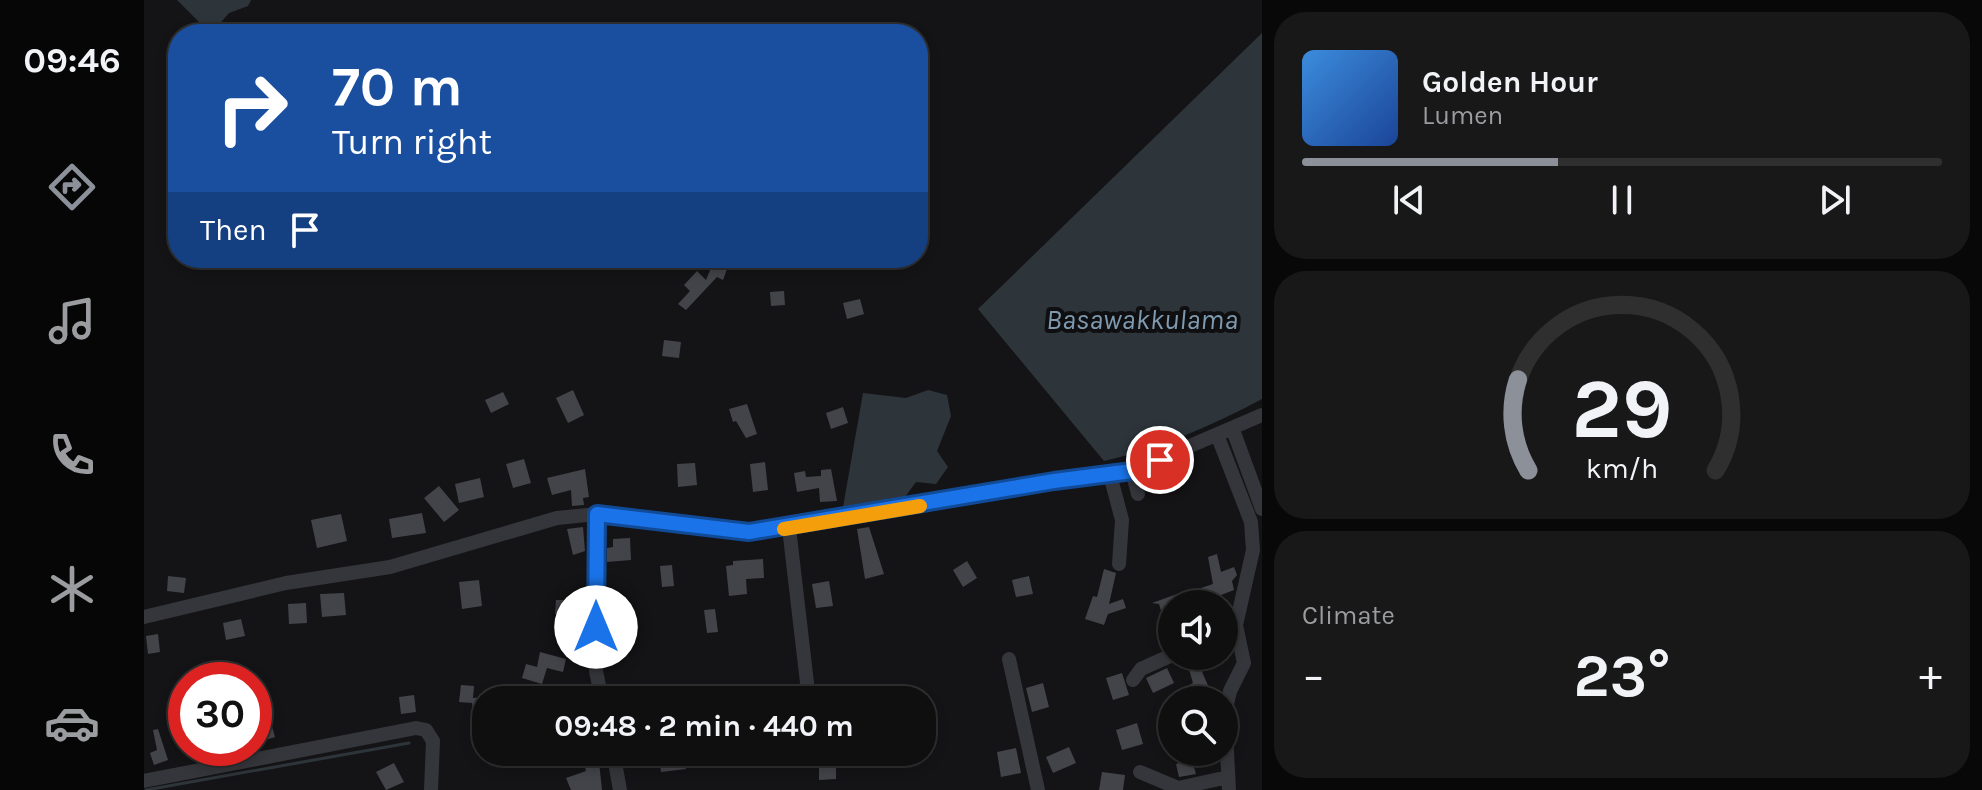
<!DOCTYPE html>
<meta charset="utf-8">
<style>
:root{--surface:#0f0f10;--page:#181819;--text:#f1f3f6;--muted:#9b9c9f;--line:#2f2f30;--accent:#8c9099}
body{margin:0;font-family:Karla,sans-serif;background:var(--page);color:var(--text);height:100vh;display:flex;flex-direction:column;font-size:30px;white-space:nowrap}
*{box-sizing:border-box;margin:0}
p{font-size:26px;color:var(--muted)}
.icon{flex:none;width:44px;height:44px;fill:none;stroke:currentColor;stroke-width:2;stroke-linecap:round;stroke-linejoin:round}
.map{position:relative;flex:1;overflow:hidden}
.drawer{display:flex;flex-direction:column;gap:12px;padding:12px;background:#080809;width:720px}
.drawer>*{flex:none}
.banner{position:absolute;left:24px;top:24px;width:760px;height:244px;border-radius:32px;box-shadow:0 4px 12px #0003,0 0 0 2px var(--line);background:#1a4fa0;color:#fff;overflow:hidden}
.tools{position:absolute;left:1014px;top:590px;display:grid;gap:16px}
.tools a{display:grid;place-items:center;width:80px;height:80px;border-radius:50%;background:var(--surface);box-shadow:0 4px 12px #0003,0 0 0 2px var(--line);font-size:40px}
.speed{position:absolute;left:24px;top:662px;display:flex;gap:16px;font-size:40px;font-weight:700;text-align:center}
.speed>*{display:grid;place-content:center;width:104px;height:104px;border-radius:50%;background:var(--surface);box-shadow:0 4px 12px #0003,0 0 0 2px var(--line);line-height:1}
.speed .limit{border:12px solid #d22;background:#fff;color:#111}
.pin{position:absolute;display:grid;place-items:center;width:68px;height:68px;color:#fff;margin:-34px;border:4px solid #fff;border-radius:50%;box-shadow:0 2px 8px #0007}
.me{position:absolute;width:88px;margin:-44px;rotate:0deg;stroke-linejoin:round;filter:drop-shadow(0 0 6px #0008)}
.turn{display:flex;align-items:center;gap:28px;height:168px;padding:0 32px;font-size:36px}
.turn .icon{width:104px;height:104px;stroke-width:2.5}
.turn b{display:block;font-size:56px;line-height:68px}
.then{display:flex;align-items:center;height:76px;padding:0 32px;background:#0003;gap:16px;font-size:30px}
.big{font-size:60px;font-weight:700;line-height:1.1}
.drawer .widget{flex:1;display:flex;flex-direction:column;justify-content:center;gap:12px;min-width:0;padding:0 28px;border-radius:32px;background:var(--page)}
.drawer .dial{align-items:center;gap:0}
.dial svg{height:208px;overflow:visible;fill:none;stroke:var(--line);stroke-width:7;stroke-linecap:round;text-anchor:middle}
.dial text{fill:var(--text);stroke:none}
.song{display:flex;align-items:center;gap:24px}
.cover{width:96px;height:96px;border-radius:12px;background:linear-gradient(135deg,hsl(210 70% 55%),hsl(220 70% 35%))}
.played{height:8px;border-radius:4px;background:linear-gradient(90deg,var(--accent) 40%,var(--line) 40%)}
.keys{display:flex;justify-content:space-around;direction:ltr}
.heat{display:flex;justify-content:space-between;align-items:center;font-size:44px;direction:ltr}
.trip{position:absolute;left:328px;top:686px;width:464px;height:80px;border-radius:32px;background:var(--surface);box-shadow:0 4px 12px #0003,0 0 0 2px var(--line);font-weight:700;line-height:80px;text-align:center}
main{display:flex;flex:1;min-height:0}
.dock{display:flex;flex-direction:column;width:144px;justify-content:space-around;align-items:center;background:#060606;color:var(--muted)}
.dock .icon{width:56px;height:56px}
.dock .on{color:var(--accent)}
.dock b{font-size:36px;color:var(--text)}
.map>svg:first-child{display:block}
.water{fill:#2d353b}
.lines{fill:none;stroke-linecap:round;stroke-linejoin:round}
.stream{stroke:#2d353b;stroke-width:3}
.building{fill:#434449}
.minor{stroke:#35363b;stroke-width:14}
.route-casing{stroke:#114b97;stroke-width:20}
.route{stroke:#1a73e8;stroke-width:14}
.slow{stroke:#f59e0b;stroke-width:14}
.labels{text-anchor:middle;dominant-baseline:central;stroke-width:8;stroke-linejoin:round;paint-order:stroke}
.water-label{font-size:28px;font-style:italic;fill:#7f9aaf;stroke:#0f0f11}
</style>
<main>
<nav class="dock">
<b>09:46</b>
<svg class="icon on" aria-label="directions" viewBox="0 0 24 24"><path d="M12 3l9 9-9 9-9-9zM9 14v-3h6M13 9l2 2-2 2"/></svg>
<svg class="icon" aria-label="music" viewBox="0 0 24 24"><path d="M9 18V5l10-2v13"/><circle cx="6" cy="18" r="3"/><circle cx="16" cy="16" r="3"/></svg>
<svg class="icon" aria-label="phone" viewBox="0 0 24 24"><path d="M5 4h4l2 5-3 2q2 4 5 5l2-3 5 2v4C11 20 4 13 5 4z"/></svg>
<svg class="icon" aria-label="climate" viewBox="0 0 24 24"><path d="M12 3v18M4 7l16 10M4 17L20 7"/></svg>
<svg class="icon" aria-label="car" viewBox="0 0 24 24"><path d="M5 17H2v-5l4-1 3-4h7l3 4 3 1v5h-3M9 17h6M6 11h13"/><circle cx="7" cy="17" r="2"/><circle cx="17" cy="17" r="2"/></svg>
</nav>
<div class="map">
<svg width="1118" height="790" viewBox="0 0 1118 790">
<rect width="100%" height="100%" fill="#141416"/>
<path class="water" d="M33,0H107L104,6L85,13L67,34Z
M1118,33V399C1067,426 1017,448 960,461L834,309Z
M784,390L803,395L807,416L793,451L804,467L792,484L772,482L758,501L698,513L719,393L762,398Z"/>
<g class="lines">
<path class="stream" d="M2,790L265,743"/>
</g>
<path class="building" d="M569,263L583,269L579,280L573,277L542,310L534,304L546,291L540,285L553,271L562,280Z
M640,291L641,305L627,306L626,292Z
M716,299L720,314L703,319L699,303Z
M520,340L537,342L535,358L518,356Z
M429,390L440,415L424,423L412,398Z
M359,392L365,404L347,413L341,400Z
M603,404L613,434L602,438L592,421L589,422L585,409Z
M699,407L704,423L687,429L682,413Z
M380,459L387,483L369,488L362,464Z
M621,462L624,490L609,492L606,464Z
M551,463L553,485L534,487L533,464Z
M441,469L445,497L439,498L440,505L428,506L427,490L408,495L403,478Z
M687,469L693,501L676,502L675,488L653,492L650,473L661,471L662,477L677,476V470Z
M336,478L340,497L315,503L311,484Z
M295,486L315,510L300,522L280,498Z
M278,513L282,533L248,538L245,519Z
M197,514L203,541L173,548L167,520Z
M439,527L441,551L429,555L423,529Z
M725,527L740,574L721,579L713,529Z
M486,538L487,560L463,562V548L469,547V539Z
M1073,554L1077,572L1090,567L1093,575L1088,581L1090,590L1072,597L1074,604H1063L1057,588L1069,584L1064,557Z
M619,559L620,578L602,579L603,594L585,596L582,566L589,565V561Z
M823,561L833,578L819,587L809,570Z
M528,565L530,586L518,587L516,566Z
M960,569L972,573L965,604L979,599L982,608L964,614L960,625L941,619L949,596L953,597Z
M24,576L42,578L40,593L23,591Z
M885,576L889,594L872,597L868,580Z
M335,580L338,606L318,609L315,582Z
M685,581L689,606L672,608L668,584Z
M200,593L202,615L178,617L176,594Z
M1033,594L1037,604H1028V617L1020,620L1015,604L1008,603Z
M412,600H435L434,615L411,614Z
M162,603L163,623L145,624L144,604Z
M571,609L574,632L563,633L560,610Z
M97,619L101,636L82,640L79,623Z
M14,634L16,652L4,654L2,636Z
M396,652L422,659L419,672L403,668L398,684L378,678L382,664L393,667Z
M1041,656H1061L1064,665L1056,667L1069,697L1047,700L1042,687L1049,683Z
M1023,668L1030,683L1009,693L1002,678Z
M978,673L985,695L969,700L962,678Z
M899,683L905,707L888,712L882,688Z
M425,684L431,700H406L403,691Z
M317,685L330,686L329,698L342,697V713H329L328,703L315,702Z
M270,695L272,712L257,714L255,697Z
M124,713L131,737L112,743L110,717Z
M993,723L999,744L978,750L972,730Z
M14,729L24,760L10,765L6,753L13,750L9,730Z
M925,747L932,763L909,773L902,757Z
M872,748L877,773L857,777L853,752Z
M454,752L458,790H427L422,778L442,771L438,754Z
M520,752H540L542,769L517,772L515,756Z
M1048,760L1052,774L1035,777L1032,764Z
M250,763L260,782L242,790L232,772Z
M675,766H692V779L675,780Z
M958,772L981,775L979,790H955Z"/>
<g class="lines">
<path class="minor" d="M1089,430L1118,509
M1074,437L1107,522L1109,550L1092,625L1100,663L1086,691L1081,713L1085,790
M988,471L994,494
M966,475L978,520L975,564
M453,514L452,671L458,700
M645,528L665,700
M0,617L142,583L246,567L413,518L453,514L605,532L910,481L988,471L1118,415
M865,659L894,790
M989,680L997,669L1028,655
M469,752L476,790
M996,772L1034,788L1084,777
M0,781L272,728L282,730L289,741L287,790"/>
</g>
<g class="lines">
<g class="route-casing">
<path id="route" d="M452,627L453,514L605,532L910,481L988,471L1016,460"/>
</g>
<use href="#route" class="route"/>
<path class="slow" d="M640,529L776,506"/>
</g>
<g class="labels">
<g class="water-label">
<text x="998" y="319">Basawakkulama</text>
</g>
</g>
</svg>
<div class="tools">
<a><svg class="icon" aria-label="sound" viewBox="0 0 24 24"><path d="M4 9h4l5-4v14l-5-4H4zM17 9q2 3 0 6"/></svg></a>
<a><svg class="icon" aria-label="search" viewBox="0 0 24 24"><circle cx="10" cy="10" r="6"/><path d="M15 15l6 6"/></svg></a>
</div>
<div class="speed"><div class="limit">30</div></div>
<div class="pin" style="left:1016px;top:460px;background:#d93025"><svg class="icon" aria-label="arrive" viewBox="0 0 24 24"><path d="M6 21V4h12l-3 4 3 4H6"/></svg></div>
<svg class="me" style="left:452px;top:627px" viewBox="-20 -20 40 40"><circle r="19" fill="#fff"/><path d="M0-13L10 11 0 6-10 11z" fill="#1a73e8"/></svg>
<div class="trip">09:48 · 2 min · 440 m</div>
<div class="banner">
<div class="turn"><svg class="icon" aria-label="right" viewBox="0 0 24 24"><path d="M7 20v-9h11M14 6l5 5-5 5"/></svg><div><b>70 m</b>Turn right</div></div>
<div class="then">Then<svg class="icon" aria-label="arrive" viewBox="0 0 24 24"><path d="M6 21V4h12l-3 4 3 4H6"/></svg></div>
</div>
</div>
<section class="drawer">
<div class="widget">
<div class="song"><i class="cover"></i><div><b>Golden Hour</b><p>Lumen</p></div></div>
<div class="played"></div>
<div class="keys"><svg class="icon" aria-label="previous" viewBox="0 0 24 24"><path d="M18 5L8 12l10 7zM5 5v14"/></svg><svg class="icon" aria-label="pause" viewBox="0 0 24 24"><path d="M8 5v14M16 5v14"/></svg><svg class="icon" aria-label="next" viewBox="0 0 24 24"><path d="M6 5l10 7-10 7zM19 5v14"/></svg></div>
</div>
<div class="widget dial"><svg viewBox="0 0 100 80">
<path d="M14 69A42 42 0 1 1 86 69"/>
<path d="M14 69A42 42 0 0 1 10 34" stroke="#8c9099"/>
<text x="50" y="56" font-size="32" font-weight="700">29</text>
<text x="50" y="72" font-size="11">km/h</text>
</svg></div>
<div class="widget"><p>Climate</p>
<div class="heat"><a>−</a><b class="big">23°</b><a>+</a></div>
</div>
</section>
</main>
